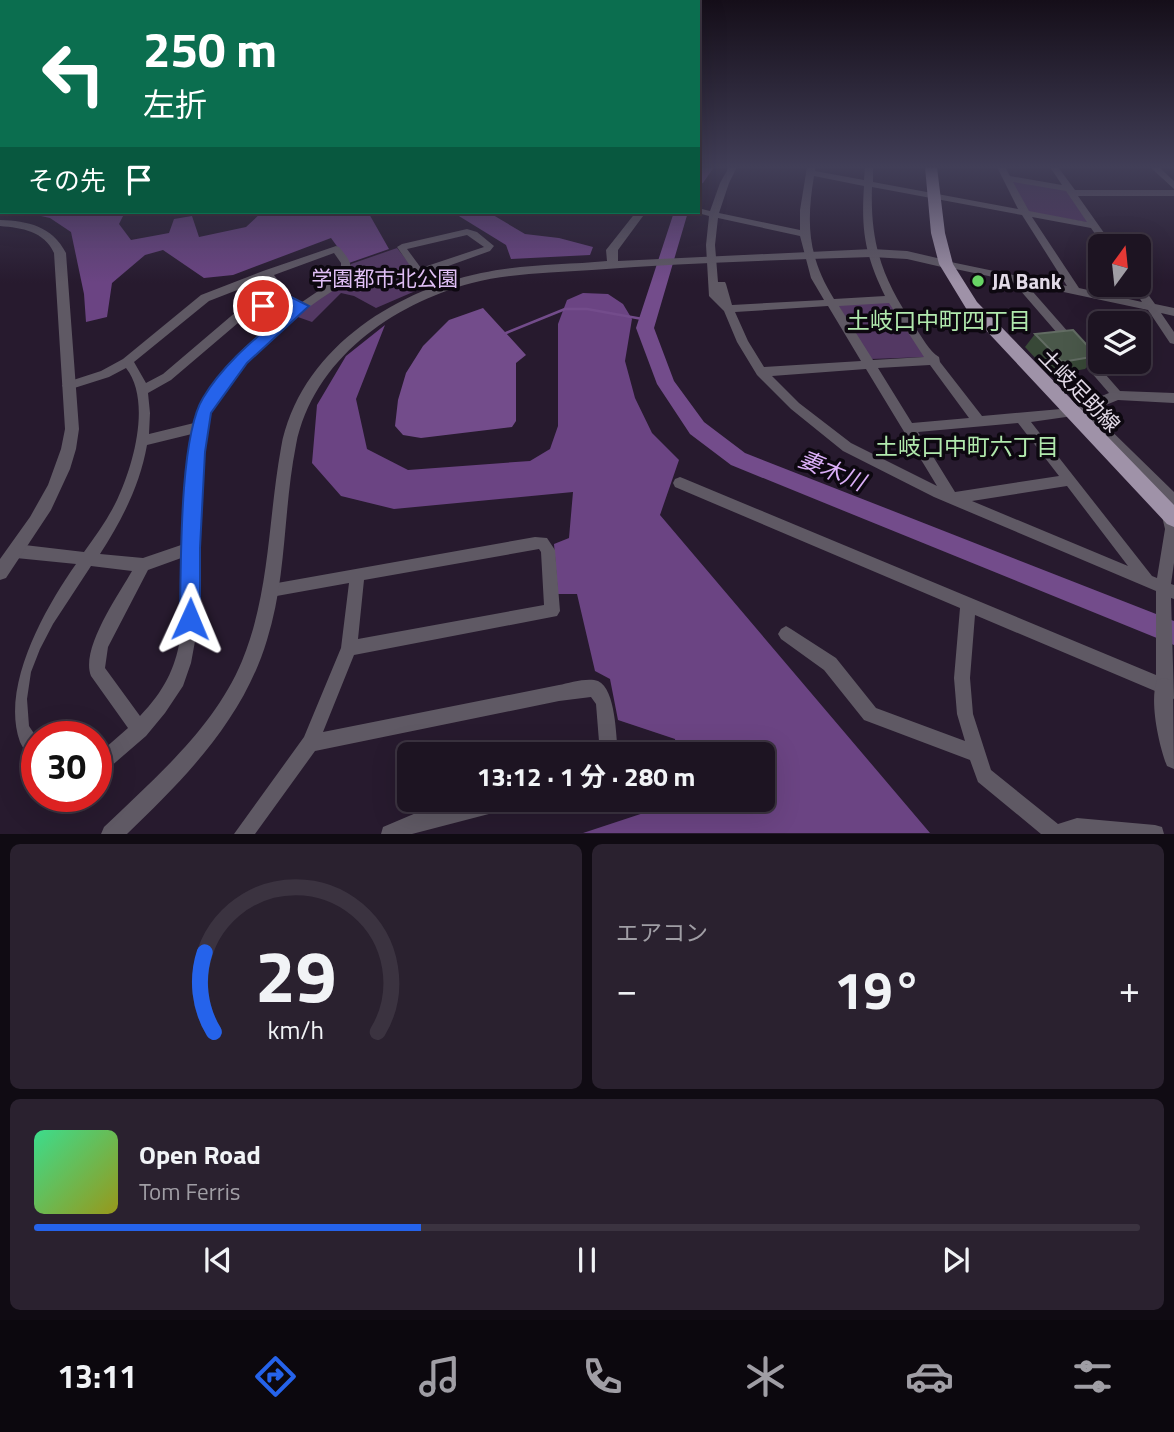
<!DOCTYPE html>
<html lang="ja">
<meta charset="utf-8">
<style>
:root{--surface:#1d1422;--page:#2a212f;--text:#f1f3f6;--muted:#a09ea5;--line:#3b3340;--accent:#2563eb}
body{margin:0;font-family:"Titillium Web","Noto Sans JP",sans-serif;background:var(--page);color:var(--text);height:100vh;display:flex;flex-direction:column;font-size:26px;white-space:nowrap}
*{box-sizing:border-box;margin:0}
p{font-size:23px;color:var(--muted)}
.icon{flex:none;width:38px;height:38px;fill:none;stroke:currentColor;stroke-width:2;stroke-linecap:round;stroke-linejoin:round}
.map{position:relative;height:834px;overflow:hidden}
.drawer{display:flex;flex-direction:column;gap:10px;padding:10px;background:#100b13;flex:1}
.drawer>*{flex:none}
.top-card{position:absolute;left:0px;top:0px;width:700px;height:214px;box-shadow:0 7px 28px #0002,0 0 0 2px var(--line);background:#0b6e4f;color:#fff;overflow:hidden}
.needle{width:46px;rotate:15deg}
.fabs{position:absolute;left:1088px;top:234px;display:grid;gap:14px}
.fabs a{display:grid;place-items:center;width:63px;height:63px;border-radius:10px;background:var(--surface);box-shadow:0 7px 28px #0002,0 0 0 2px var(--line);font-size:35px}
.speed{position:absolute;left:21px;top:721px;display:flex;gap:14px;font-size:35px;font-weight:700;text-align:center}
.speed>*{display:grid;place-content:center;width:91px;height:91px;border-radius:50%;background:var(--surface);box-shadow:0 7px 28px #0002,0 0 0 2px var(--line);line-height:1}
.speed .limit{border:10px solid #d22;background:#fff;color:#111}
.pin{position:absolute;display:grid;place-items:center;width:60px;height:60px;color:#fff;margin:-30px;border:4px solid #fff;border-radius:50%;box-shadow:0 2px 7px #0007}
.me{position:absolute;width:77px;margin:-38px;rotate:1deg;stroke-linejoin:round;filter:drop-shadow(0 0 5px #0008)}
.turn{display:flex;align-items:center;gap:24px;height:147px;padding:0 28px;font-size:32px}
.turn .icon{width:91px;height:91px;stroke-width:2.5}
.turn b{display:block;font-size:49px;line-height:60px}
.then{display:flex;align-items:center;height:66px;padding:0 28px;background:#0003;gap:14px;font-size:26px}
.big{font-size:52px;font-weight:700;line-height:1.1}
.drawer .tile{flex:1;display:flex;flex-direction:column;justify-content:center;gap:10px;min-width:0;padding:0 24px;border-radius:10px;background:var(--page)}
.drawer .dial{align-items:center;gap:0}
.dial svg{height:182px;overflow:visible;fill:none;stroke:var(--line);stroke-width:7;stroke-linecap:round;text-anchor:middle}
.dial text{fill:var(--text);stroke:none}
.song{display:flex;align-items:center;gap:21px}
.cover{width:84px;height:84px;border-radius:10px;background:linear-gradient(135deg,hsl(150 70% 55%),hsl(60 70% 35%))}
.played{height:7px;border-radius:4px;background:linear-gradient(90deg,var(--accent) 35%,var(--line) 35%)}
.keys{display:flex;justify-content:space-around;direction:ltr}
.heat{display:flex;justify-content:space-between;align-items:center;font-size:38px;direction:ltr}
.drawer .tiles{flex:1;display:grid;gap:10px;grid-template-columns:1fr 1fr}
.tile:last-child{grid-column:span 2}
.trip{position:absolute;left:397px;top:742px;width:378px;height:70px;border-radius:10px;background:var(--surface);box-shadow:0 7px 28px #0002,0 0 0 2px var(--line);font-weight:700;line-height:70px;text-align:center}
.dock{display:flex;height:112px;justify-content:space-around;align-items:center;background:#0c080e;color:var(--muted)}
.dock .icon{width:49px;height:49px}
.dock .current{color:var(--accent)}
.dock b{font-size:32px;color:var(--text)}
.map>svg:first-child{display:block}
.green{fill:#533863}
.forest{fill:#6b4483}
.water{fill:#734c8b}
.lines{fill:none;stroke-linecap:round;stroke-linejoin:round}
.stream{stroke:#734c8b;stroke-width:2.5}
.river{fill:#734c8b;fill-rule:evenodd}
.minor{fill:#5f5964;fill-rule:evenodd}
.tertiary{fill:#5f5964;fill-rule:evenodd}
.primary{fill:#9f92a8;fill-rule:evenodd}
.wall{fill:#384837}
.building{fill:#4a584a;stroke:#626c63;stroke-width:2}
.route{fill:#2563eb;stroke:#184099;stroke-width:2}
.poi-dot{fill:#68d465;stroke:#0d0810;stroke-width:2.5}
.labels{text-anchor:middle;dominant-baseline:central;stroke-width:7;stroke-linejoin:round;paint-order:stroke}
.park-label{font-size:21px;fill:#dfbef5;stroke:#0d0810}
.poi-label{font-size:21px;font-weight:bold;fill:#e2dae7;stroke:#0d0810;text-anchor:start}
.street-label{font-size:21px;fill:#e2dae7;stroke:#0d0810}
.neighbourhood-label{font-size:23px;fill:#b1e9ad;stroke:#0d0810}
.water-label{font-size:23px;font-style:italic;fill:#dbaff8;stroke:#0d0810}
</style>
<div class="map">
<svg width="1174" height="834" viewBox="0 0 1174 834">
<rect width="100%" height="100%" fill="#271a2e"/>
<path class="green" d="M1011,181L1066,190L1091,223L1029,212Z
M397,248L427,286L376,308L354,296L341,293L312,322L295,316L348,275L351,264Z
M887,301L891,303L925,357L871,359L838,305Z"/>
<path class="forest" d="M23,212H125L119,224L131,240L169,233L174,219L192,216L199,237L246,227L262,212H368L389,249L349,263L331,238L233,275L204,278L163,250L145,255L112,283L107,317L86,322L84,294L71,232L50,218Z
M428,212H488L525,234L559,238L593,247L590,255L511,259L506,245L454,213Z
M583,293L608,294L623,304L632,319L625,361L635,398L652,433L679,460L660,515L930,833H583L683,800H763V754H677L675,739L618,720L610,679L595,671L577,594H558L554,544L569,538L573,492L394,509L341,496L312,463L317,405L346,356L385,325L356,399L367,449L408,470L530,461L550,449L558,426V324L567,300Z"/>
<path class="water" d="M483,308L526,355L516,363V421L512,427L421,438L403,435L395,426L398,400L406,373L423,346L449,320Z"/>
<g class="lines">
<path class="stream" d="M506,333L565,309H587L648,320"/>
<path class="river" d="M700,167H714L703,183L698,184Z
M674,212H688L654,328L674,381L704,422L745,453L1174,621V645L731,465L690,434L657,384L636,328Z"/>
<path class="minor" d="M729,167H737L729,183L719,213L800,230V210L807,167H815V171L864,180L865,167H873V182L1018,209L997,167H1005L1010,176L1062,185L1050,167H1058L1075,190H1174V196H1078L1114,247H1104L1091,228L1032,217L1079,288L1142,302L1131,285H1139V282L1155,304L1174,308V316L1161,313L1174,332V344L1170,343L1148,310L1026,284L1120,391L1174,393V403L1118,400L1091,411L1174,492V563L1171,584L1174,585V599L1171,598L1174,699L975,615L970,678L973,714L991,770L1058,824L1077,818L1155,825L1162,827L1164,834H1041L978,782L970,760L864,720L824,670L781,639L778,634L781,629L786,626L791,629L836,658L876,708L965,741L957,714L954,678L960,608L675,487L673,483L675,479L680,477L685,479L1156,675V591L934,497L843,451L791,409L757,375L737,342L724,311L709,296L706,245L709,216L694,212H698V208L710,211L720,183ZM814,176L864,186C861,231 865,255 885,296L834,299C808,257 806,224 814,176ZM1013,182L1066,191L1087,222L1029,211ZM872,187L1022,215L1067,286L946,261L941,264L946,267L1012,281L1109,393L1072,408L982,416L940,362L939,357C929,351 922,337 915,327C883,280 870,245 872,187ZM718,218L800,236L811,278L824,300L732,305L726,284L725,282H718L715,245ZM889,303L924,357L873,360L839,306ZM828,306L861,361L764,367L748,341L735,312ZM930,365L969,418L912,423L878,368ZM866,369L937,486L851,443L799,403L772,376ZM1080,415L1167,503L1161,512L1165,529L1157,578L1152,576L1031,422ZM1018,423L1059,476L955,492L918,432ZM1067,486L1128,566L972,501Z
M1150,167H1159L1174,181V189Z
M467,229L477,232L494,246L490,251L426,274L438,291L437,293H429L397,247L402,244ZM467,235L484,247L421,268L407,249Z
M336,246L339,247C348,258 356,266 347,279C337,289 324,296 312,305C261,343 208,382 202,450L198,534V625L191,663L183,686L165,713L146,736L102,774L96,777V756L128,728L91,676C80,649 119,594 132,571L91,566L53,624L40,649L31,672L27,699L29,726L37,738V763C29,759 24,750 20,742C0,687 45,608 76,564L16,558L11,556L9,551L11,546L16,544L84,552C96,535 108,519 117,500C133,466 152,401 126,368L109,377L68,390L62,386L64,383L101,371L123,359L201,295L263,271ZM334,253L341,263V273L330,283L302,302L289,295L274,275ZM266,279L278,297L237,311L163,374L146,383L134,362L209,301ZM285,302L295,307C254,337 209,372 194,423L149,434L150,413L148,393L171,380L245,317ZM192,434L184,544L143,558L100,554C122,520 140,485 147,445ZM184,557C182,622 189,666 140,716L105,668L108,647L148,570Z
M535,537L547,538L555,550L560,611L557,616L354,655L323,732L559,685C569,683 588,677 598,681C616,689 616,737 618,754H600L596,704L591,697L559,701L315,751L255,834H234L304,737L341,648L349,583L271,597L266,595L264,590L266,585ZM539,549L541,552L544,605L358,639L364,580Z
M52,796H73L68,805L62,808L56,805Z
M471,800H517L514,806L508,809L412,834H381L383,827L416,813Z"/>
<path class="tertiary" d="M636,212H646L618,250V261L872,249L907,251L950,261L952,264L946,268L907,259L872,257C779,260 685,263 592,270C552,273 511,273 472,283C392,304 313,360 296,445C283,510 287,577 267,640C243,720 185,778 127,834H101L104,827C155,778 214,728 242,661C270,593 268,519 281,448C299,352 391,292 481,273C522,264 565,265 607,261L606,250Z
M0,220C28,221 52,226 66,253L79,429L76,449L70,469L51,510L6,578L0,580V559L30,517L48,485L61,449L65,429L54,253C44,231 22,228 0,226Z
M1164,678L1171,680L1173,687L1174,769L1167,766C1159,746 1149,701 1157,680Z"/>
<path class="primary" d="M925,167H937L945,233L953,264L977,302L1174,505V527L1167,524L967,310L939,264L931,233Z"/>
</g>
<path class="wall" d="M1035,334L1097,356L1085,369L1051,375L1025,347Z"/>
<path class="building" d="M1073,330L1097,356L1062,362L1035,334Z"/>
<linearGradient id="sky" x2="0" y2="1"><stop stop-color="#150e19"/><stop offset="0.59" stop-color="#413e57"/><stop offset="1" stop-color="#413e57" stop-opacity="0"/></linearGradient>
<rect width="1174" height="283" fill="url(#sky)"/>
<path class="route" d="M285,294L309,306L247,363L211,413L205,452L200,548V619L197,626L190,629L183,626L180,619C181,569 179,437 203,398C225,361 261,334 292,307L284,303L263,311L258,309V303Z"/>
<circle class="poi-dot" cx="978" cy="281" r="7"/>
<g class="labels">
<g class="park-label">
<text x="385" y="278">学園都市北公園</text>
</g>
<g class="poi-label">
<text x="992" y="281">JA Bank</text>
</g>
<g class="street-label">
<text transform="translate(1080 390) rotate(46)">土岐足助線</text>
</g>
<g class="neighbourhood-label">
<text x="939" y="320">土岐口中町四丁目</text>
<text x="967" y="446">土岐口中町六丁目</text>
</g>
<g class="water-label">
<text transform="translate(832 470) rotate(22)">妻木川</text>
</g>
</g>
</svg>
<div class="fabs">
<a><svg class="needle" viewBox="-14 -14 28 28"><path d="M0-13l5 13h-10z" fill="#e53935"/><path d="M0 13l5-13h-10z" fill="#a09ea5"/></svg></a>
<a><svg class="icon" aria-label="layers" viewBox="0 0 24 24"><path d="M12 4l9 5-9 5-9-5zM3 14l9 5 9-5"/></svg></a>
</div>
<div class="speed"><div class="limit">30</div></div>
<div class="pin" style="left:263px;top:306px;background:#d93025"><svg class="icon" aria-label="arrive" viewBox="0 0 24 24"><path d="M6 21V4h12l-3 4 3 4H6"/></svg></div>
<svg class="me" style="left:190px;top:619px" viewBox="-20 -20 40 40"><path d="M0-17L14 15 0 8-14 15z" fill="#2563eb" stroke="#fff" stroke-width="4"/></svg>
<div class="trip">13:12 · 1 分 · 280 m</div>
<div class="top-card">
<div class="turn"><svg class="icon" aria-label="left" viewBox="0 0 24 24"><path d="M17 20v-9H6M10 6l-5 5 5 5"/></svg><div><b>250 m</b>左折</div></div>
<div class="then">その先<svg class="icon" aria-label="arrive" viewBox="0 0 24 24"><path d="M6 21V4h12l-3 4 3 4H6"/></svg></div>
</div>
</div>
<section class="drawer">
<div class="tiles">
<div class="tile dial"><svg viewBox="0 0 100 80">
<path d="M14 69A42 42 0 1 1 86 69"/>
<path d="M14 69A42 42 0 0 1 10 34" stroke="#2563eb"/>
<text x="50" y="56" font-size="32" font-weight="700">29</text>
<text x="50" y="72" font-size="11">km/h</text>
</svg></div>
<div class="tile"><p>エアコン</p>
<div class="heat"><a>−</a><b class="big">19°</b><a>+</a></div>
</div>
<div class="tile">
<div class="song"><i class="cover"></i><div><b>Open Road</b><p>Tom Ferris</p></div></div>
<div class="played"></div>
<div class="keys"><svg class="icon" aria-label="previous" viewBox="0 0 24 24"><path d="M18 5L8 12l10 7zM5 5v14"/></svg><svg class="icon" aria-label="pause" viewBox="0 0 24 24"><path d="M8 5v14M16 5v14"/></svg><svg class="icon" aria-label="next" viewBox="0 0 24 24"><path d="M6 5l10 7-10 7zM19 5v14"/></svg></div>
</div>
</div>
</section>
<nav class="dock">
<b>13:11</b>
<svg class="icon current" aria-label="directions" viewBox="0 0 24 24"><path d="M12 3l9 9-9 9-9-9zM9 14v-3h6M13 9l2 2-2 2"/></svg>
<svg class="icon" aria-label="music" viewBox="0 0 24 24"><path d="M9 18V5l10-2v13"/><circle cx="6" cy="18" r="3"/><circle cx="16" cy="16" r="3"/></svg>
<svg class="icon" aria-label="phone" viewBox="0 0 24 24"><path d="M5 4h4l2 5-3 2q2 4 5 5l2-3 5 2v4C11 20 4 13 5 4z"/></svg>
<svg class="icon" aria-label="climate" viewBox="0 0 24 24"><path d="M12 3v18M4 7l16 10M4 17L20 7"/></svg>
<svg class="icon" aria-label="car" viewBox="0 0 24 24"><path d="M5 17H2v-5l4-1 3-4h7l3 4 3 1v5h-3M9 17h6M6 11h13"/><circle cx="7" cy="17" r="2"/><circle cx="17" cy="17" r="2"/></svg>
<svg class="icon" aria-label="filters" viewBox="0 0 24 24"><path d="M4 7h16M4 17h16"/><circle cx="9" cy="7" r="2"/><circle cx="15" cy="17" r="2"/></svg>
</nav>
